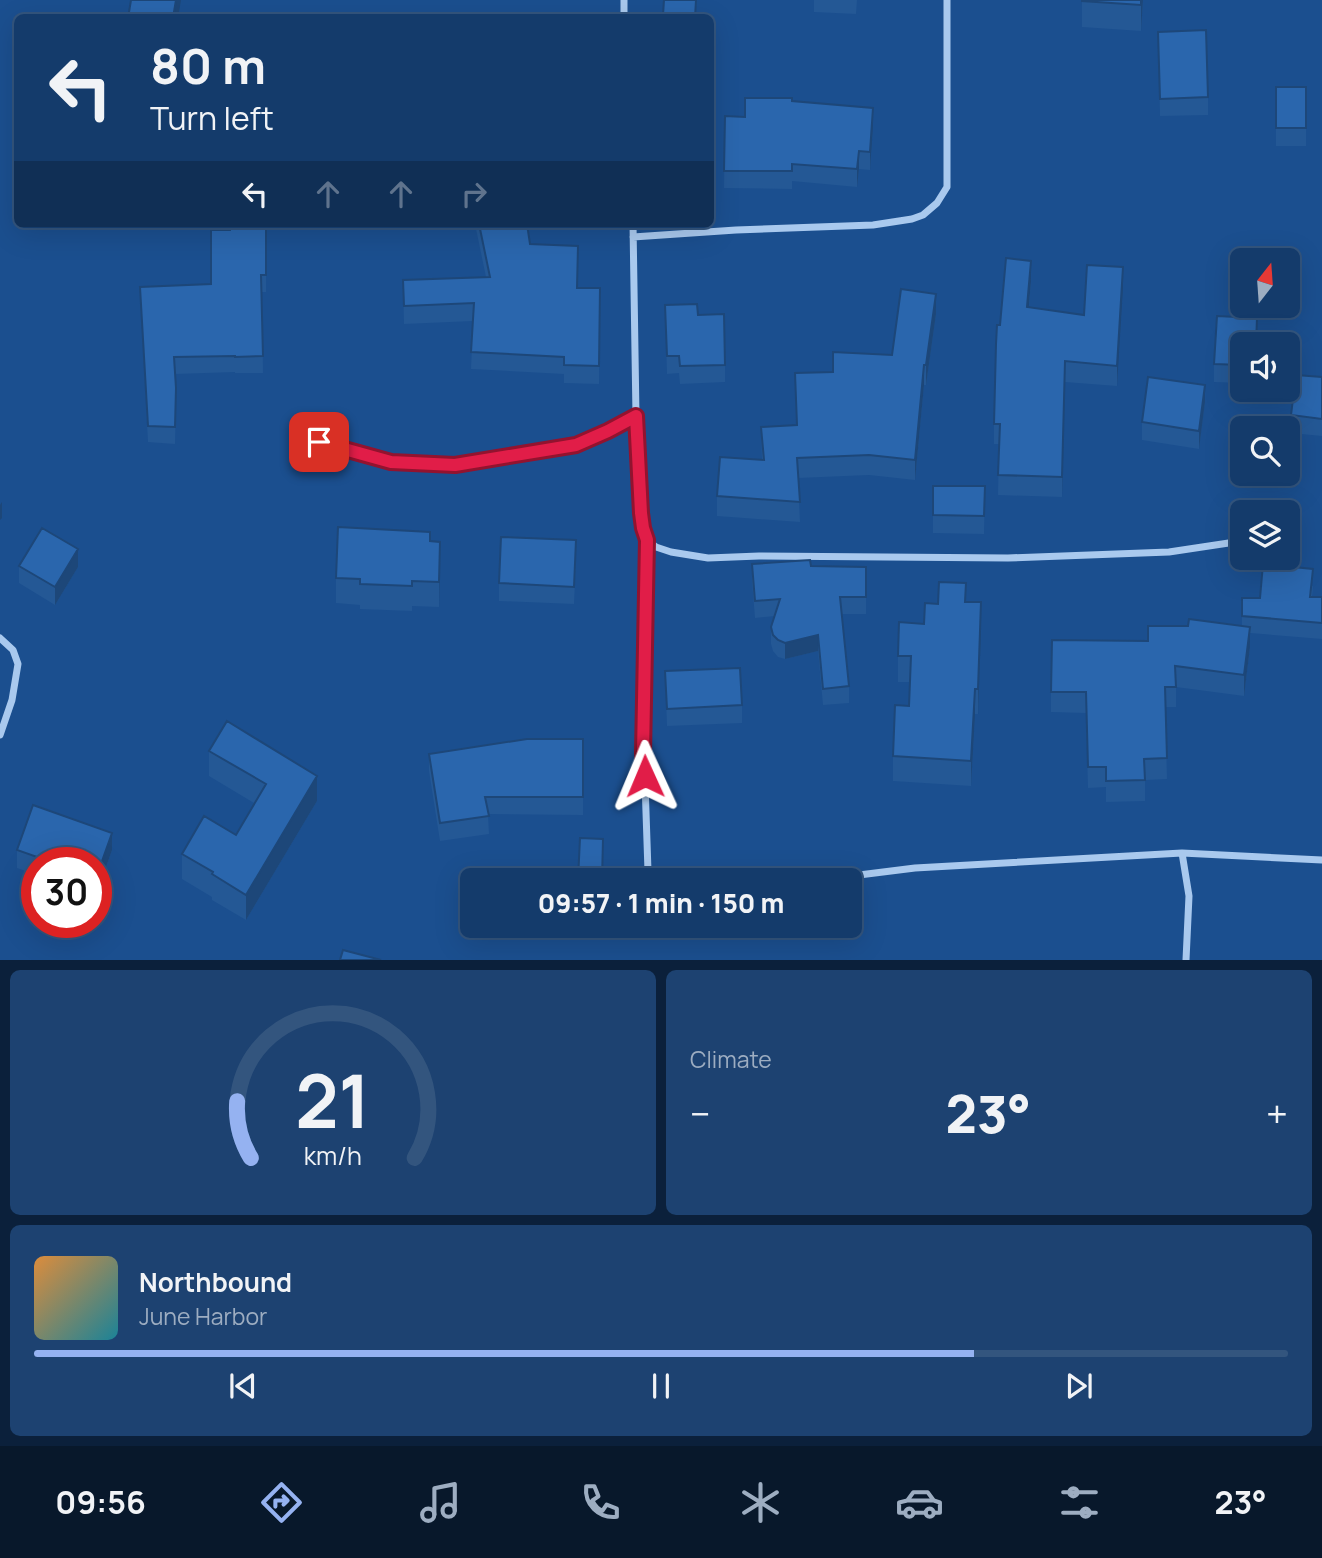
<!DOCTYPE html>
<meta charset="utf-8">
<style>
:root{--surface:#143b6b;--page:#1d4271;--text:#f1f3f6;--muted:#9dadc1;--line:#33557e;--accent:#95b2f1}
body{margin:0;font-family:Manrope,sans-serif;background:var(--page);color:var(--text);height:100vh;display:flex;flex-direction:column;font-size:26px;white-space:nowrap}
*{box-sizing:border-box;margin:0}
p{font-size:23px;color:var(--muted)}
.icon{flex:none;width:38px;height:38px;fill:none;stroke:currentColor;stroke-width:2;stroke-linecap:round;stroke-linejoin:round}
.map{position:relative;height:960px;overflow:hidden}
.panel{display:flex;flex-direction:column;gap:10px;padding:10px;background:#0b203b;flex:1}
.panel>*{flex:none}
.guide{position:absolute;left:14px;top:14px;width:700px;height:214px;border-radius:10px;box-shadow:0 7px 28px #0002,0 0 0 2px var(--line);background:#143b6b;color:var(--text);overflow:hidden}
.needle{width:46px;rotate:17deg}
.buttons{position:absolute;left:1230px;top:248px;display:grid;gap:14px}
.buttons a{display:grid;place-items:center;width:70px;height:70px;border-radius:10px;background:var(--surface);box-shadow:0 7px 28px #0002,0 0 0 2px var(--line);font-size:35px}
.speed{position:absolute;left:21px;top:847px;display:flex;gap:14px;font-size:35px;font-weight:700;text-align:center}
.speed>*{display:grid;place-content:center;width:91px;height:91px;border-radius:50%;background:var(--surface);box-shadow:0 7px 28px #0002,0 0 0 2px var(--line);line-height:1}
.speed .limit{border:10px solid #d22;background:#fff;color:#111}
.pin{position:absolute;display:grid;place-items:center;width:60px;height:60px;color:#fff;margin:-30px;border-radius:14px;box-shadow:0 4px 10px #0006}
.me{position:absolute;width:77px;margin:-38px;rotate:359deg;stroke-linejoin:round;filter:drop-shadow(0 0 5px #0008)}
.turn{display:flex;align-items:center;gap:24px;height:147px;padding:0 21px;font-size:32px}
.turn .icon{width:91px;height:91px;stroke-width:2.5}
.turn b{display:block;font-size:49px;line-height:60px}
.lanes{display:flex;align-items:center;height:66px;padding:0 21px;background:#0003;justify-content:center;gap:35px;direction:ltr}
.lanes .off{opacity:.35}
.big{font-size:52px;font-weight:800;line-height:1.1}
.panel .widget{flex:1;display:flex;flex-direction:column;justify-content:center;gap:10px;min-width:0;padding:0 24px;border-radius:10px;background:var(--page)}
.panel .dial{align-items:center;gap:0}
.dial svg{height:182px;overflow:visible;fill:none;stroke:var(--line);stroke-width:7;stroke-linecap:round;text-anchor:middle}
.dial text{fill:var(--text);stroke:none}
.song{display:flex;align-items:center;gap:21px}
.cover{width:84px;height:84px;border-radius:10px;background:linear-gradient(135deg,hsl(30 70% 55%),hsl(190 70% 35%))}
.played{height:7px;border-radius:4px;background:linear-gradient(90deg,var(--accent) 75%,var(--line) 75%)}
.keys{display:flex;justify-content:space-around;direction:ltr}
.heat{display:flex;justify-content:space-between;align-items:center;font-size:38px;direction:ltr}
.panel .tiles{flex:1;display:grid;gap:10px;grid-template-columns:1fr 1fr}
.widget:last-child{grid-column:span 2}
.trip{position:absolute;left:460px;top:868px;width:402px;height:70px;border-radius:10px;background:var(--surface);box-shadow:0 7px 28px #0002,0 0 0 2px var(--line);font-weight:800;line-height:70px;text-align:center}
.tab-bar{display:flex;height:112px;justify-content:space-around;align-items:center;background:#08182b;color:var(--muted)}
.tab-bar .icon{width:49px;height:49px}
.tab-bar .active{color:var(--accent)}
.tab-bar b{font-size:32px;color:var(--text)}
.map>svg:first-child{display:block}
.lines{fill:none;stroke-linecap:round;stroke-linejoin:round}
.minor{stroke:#a9c9ee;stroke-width:7}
.wall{fill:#245895}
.shaded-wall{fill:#1d4779}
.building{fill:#2a66ad;stroke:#1d4779;stroke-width:2}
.route-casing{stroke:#92132f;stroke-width:18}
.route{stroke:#e11d48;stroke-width:12}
</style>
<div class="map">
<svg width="1322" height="960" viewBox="0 0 1322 960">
<rect width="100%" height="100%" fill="#1b4f8f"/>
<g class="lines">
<path class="minor" d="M624,0V18
M633,237L736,230L873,225L912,219L923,215L937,203L947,187V0
M636,416L643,528L647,540L656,547L671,552L708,558L759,556L1008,558L1169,552L1242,541
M319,442L391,462L455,465L576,445L608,431L636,416L633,224
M647,540L644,753L648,871L662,880
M0,638L13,650L18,664L12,700L0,735
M1182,853L1322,860
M819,880L915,868L1182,853L1189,896L1186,960"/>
</g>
<path class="wall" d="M814,0H857L856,14L814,12Z
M1082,0H1143L1141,31L1082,27Z
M1158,32L1208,97V115L1160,116Z
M1276,87H1306V146H1276Z
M792,101L873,126L870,170L859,169L857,187L792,181V189L724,188L725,116L745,117Z
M266,224V292H262L263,373H235V372L175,374L176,404L175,444L148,442L140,287L211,284L230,230Z
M304,224H323V226Z
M475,224H527L530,244L577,288H600L599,384L564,383V374L471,369L473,321L404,324L403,280L486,277Z
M1031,281L1029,307L1084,315L1123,288L1117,386L1065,382L1062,497L998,495L999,444H994V424L1000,325Z
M665,305L698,315L725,365V382L680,384L679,373L667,374Z
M936,314L926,385H924L915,480L869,475L798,478L800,522L717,516V496L762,460L761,427L796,425L795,373L833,372L892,355Z
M1242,345V383L1214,382V364Z
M1322,377V436L1291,433V415Z
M1205,402L1199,449L1142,440V422Z
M985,486L984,534L933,533V515Z
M430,541L440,567L439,607L412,606V611L360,609V605L336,603V578Z
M576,558L574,604L499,601V583Z
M752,564L866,567V614H842L849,686V703L823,705L818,651L785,659L778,657L773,651L771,644V627L775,616L755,618L752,581Z
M19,566L78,567L55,605L19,583Z
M1313,586L1312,597H1322V639L1250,633V647L1244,696L1176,687V707H1165L1167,779L1145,780V801L1106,802V787L1088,788L1086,713L1051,712V692L1148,641L1242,626V598H1260Z
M966,602L981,628L978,714H975L971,786L893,781V756L909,706L910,682H898V656L924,624L938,604Z
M665,671L742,705V723L667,726Z
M583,739V815L488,814L489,834L440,841L429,771V754Z
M209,751L317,801L246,920L212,900V897L182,879V854L236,835L254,803L209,776Z
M17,850H112L96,895V863H37V875L17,868Z"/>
<path class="shaded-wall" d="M176,0H181L178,18H173Z
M1141,0H1143L1141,31Z
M873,108V126L870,170V152Z
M859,151V169L857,187V169Z
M1031,261V281L1027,327V307Z
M1123,267V288L1117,386V366Z
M936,294V314L926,385V365Z
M1065,361V382L1062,497V477Z
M924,365V385L915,480V460Z
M1205,385V402L1199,449V431Z
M2,502V518L0,520V505Z
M440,542V567L439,607V582Z
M78,549V567L55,605V587Z
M981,602V628L978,714V689Z
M1250,627V647L1244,696V675Z
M818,635V651L785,659V643Z
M975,689V714L971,786V761Z
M317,776V801L246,920V895Z
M112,833V850L96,895V878Z"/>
<path class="building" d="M131,0H176L173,18H128Z
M664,0H696L695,18H656L657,14L663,15Z
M1082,0H1141V5L1082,1Z
M1206,30L1208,97L1160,99L1158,32Z
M1276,87H1306V128H1276Z
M745,98H792V101L873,108L870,152L859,151L857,169L792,164V171H724L725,116L745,117Z
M231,224H266V275H261L263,356L235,357V356L174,357L176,388L175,427L148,426L140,287L211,284V230H230Z
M479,224H527L530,244L578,246L577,288H600L599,366L564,365V357L471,352L474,303L404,306L403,280L490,277Z
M1006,258L1031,261L1027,307L1084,315L1087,265L1123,267L1117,366L1065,361L1062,477L998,475L1000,424H994L996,344L997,325H1000Z
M901,289L936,294L926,365H924L915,460L869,455L797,458L800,502L717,496L720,457L764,460L761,427L797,425L795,373L833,372V352L892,355Z
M697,304L698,315L724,314L725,365L680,366L679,356H667L665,305Z
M1217,316L1257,318L1256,345H1242V365L1214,364Z
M1296,375L1322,377V419L1291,415Z
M1148,377L1205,385L1199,431L1142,422Z
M933,486H985L984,516L933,515Z
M338,527L430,532V541L440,542L439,582L412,581V586L360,584V579L336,578Z
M42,528L78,549L55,587L19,566Z
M501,537L576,540L574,587L499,583Z
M810,560L811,566L866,567V597H840L849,686L823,689L818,635L785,643L778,640L773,635L771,627L780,599L755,601L752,564Z
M1263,564L1313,569L1310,597H1322V623L1242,616V598H1260Z
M939,582L966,583L965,602H981L978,689H975L971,761L893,756L895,705L909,706L911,656H898L899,622L924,624L925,603L938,604Z
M1189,619L1250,627L1244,675L1175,666L1176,687H1165L1167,758L1144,759L1145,780L1106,781V767H1088L1086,692H1051L1052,640L1148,641V626H1188Z
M740,668L742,705L667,709L665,671Z
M227,721L317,776L246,895L212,874L213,872L182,854L204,816L236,835L266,784L209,751Z
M527,739H583V797H485L489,816L440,823L429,754Z
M33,805L112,833L96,878V863H54L17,850Z
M580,838L603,839L602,880H578Z
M343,950L381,960H340Z"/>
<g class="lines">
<g class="route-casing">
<path id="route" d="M319,442L391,462L455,465L576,445L608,431L636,416L641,513L643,528L647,540L643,753L645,776"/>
</g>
<use href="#route" class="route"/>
</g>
</svg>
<div class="buttons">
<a><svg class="needle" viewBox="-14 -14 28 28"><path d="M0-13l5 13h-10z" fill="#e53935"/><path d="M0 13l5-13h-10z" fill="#9dadc1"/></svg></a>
<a><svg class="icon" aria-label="sound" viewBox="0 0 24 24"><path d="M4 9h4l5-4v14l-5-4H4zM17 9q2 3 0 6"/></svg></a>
<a><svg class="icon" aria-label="search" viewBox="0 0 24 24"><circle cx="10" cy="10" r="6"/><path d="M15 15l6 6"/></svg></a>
<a><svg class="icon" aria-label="layers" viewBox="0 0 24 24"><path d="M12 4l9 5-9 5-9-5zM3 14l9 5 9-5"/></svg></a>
</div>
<div class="speed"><div class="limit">30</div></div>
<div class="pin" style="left:319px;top:442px;background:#d93025"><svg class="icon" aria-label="arrive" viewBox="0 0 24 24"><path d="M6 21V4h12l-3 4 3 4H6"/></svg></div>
<svg class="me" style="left:645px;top:776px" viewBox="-20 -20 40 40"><path d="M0-17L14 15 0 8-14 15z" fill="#e11d48" stroke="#fff" stroke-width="4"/></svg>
<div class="trip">09:57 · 1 min · 150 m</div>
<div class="guide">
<div class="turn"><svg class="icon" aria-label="left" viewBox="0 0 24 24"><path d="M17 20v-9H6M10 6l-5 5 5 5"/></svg><div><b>80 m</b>Turn left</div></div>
<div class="lanes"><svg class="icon" aria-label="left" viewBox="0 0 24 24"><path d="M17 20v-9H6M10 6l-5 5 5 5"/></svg><svg class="icon off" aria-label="ahead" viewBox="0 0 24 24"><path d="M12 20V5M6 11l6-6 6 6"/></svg><svg class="icon off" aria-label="ahead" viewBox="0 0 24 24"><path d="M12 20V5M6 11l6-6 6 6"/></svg><svg class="icon off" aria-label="right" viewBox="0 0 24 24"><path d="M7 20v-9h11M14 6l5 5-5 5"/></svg></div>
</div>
</div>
<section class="panel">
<div class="tiles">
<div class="widget dial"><svg viewBox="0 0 100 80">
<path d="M14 69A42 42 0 1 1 86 69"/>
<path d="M14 69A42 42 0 0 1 8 44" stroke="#95b2f1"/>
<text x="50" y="56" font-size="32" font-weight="700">21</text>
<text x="50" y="72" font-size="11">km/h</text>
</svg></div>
<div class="widget"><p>Climate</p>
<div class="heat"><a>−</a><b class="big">23°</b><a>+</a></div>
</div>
<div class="widget">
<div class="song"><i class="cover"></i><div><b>Northbound</b><p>June Harbor</p></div></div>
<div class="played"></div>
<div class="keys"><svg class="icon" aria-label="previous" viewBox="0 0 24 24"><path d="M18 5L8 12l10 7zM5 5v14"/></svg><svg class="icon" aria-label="pause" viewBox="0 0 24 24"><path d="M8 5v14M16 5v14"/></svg><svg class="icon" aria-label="next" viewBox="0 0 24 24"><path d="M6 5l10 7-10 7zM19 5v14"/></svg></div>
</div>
</div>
</section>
<nav class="tab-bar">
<b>09:56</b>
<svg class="icon active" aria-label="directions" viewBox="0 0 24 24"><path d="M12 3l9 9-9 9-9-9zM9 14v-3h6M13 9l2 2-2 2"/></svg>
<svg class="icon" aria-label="music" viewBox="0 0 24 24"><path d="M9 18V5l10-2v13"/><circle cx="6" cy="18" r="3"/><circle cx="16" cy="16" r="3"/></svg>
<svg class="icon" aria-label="phone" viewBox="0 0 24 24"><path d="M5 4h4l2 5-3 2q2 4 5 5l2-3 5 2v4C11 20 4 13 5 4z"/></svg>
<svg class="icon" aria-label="climate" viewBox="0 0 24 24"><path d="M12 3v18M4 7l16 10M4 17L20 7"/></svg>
<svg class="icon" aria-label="car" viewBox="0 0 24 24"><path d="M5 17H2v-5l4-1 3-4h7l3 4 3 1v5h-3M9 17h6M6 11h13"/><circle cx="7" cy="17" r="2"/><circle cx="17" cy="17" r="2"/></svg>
<svg class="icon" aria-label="filters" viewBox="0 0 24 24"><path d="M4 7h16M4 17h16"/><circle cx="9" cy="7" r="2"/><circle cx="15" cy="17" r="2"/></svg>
<b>23°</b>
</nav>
